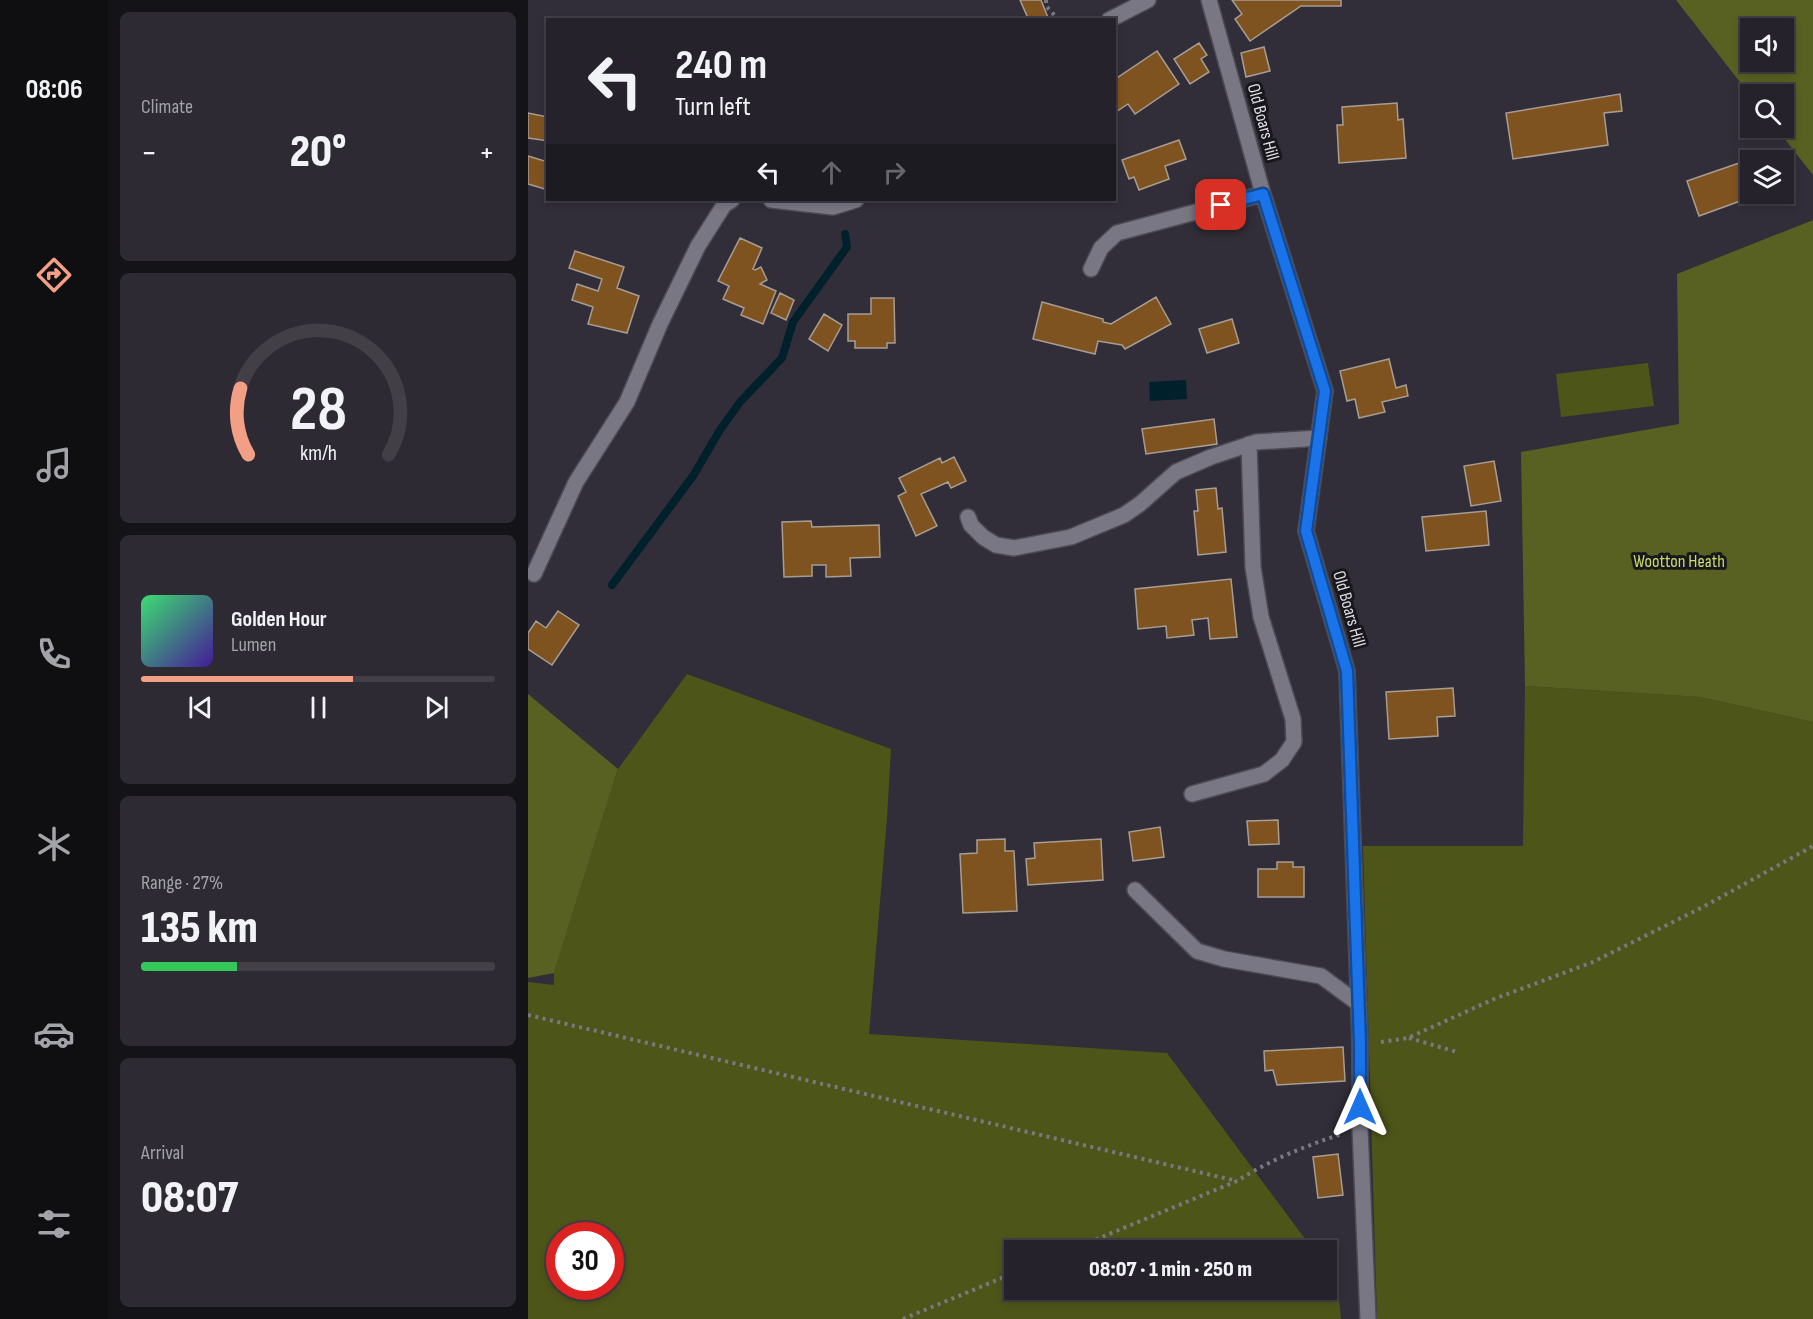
<!DOCTYPE html>
<meta charset="utf-8">
<style>
:root{--surface:#25222b;--page:#2d2a33;--text:#f1f3f6;--muted:#a3a4a9;--line:#423f47;--accent:#f39f85}
body{margin:0;font-family:"Sofia Sans Condensed",sans-serif;background:var(--page);color:var(--text);height:100vh;display:flex;flex-direction:column;font-size:22px;white-space:nowrap}
*{box-sizing:border-box;margin:0}
p{font-size:20px;color:var(--muted)}
.icon{flex:none;width:33px;height:33px;fill:none;stroke:currentColor;stroke-width:2;stroke-linecap:round;stroke-linejoin:round}
.map{position:relative;flex:1;overflow:hidden}
.panel{display:flex;flex-direction:column;gap:12px;padding:12px;background:#141318;width:420px}
.panel>*{flex:none}
.hud{position:absolute;left:18px;top:18px;width:570px;height:183px;border-radius:0px;box-shadow:0 3px 9px #0003,0 0 0 2px var(--line);background:#25222b;color:var(--text);overflow:hidden}
.buttons{position:absolute;left:1212px;top:18px;display:grid;gap:12px}
.buttons a{display:grid;place-items:center;width:54px;height:54px;border-radius:0px;background:var(--surface);box-shadow:0 3px 9px #0003,0 0 0 2px var(--line);font-size:30px}
.speed{position:absolute;left:18px;top:1222px;display:flex;gap:12px;font-size:30px;font-weight:700;text-align:center}
.speed>*{display:grid;place-content:center;width:78px;height:78px;border-radius:50%;background:var(--surface);box-shadow:0 3px 9px #0003,0 0 0 2px var(--line);line-height:1}
.speed .limit{border:9px solid #d22;background:#fff;color:#111}
.pin{position:absolute;display:grid;place-items:center;width:51px;height:51px;color:#fff;margin:-26px;border-radius:12px;box-shadow:0 3px 9px #0006}
.me{position:absolute;width:66px;margin:-33px;rotate:0deg;stroke-linejoin:round;filter:drop-shadow(0 0 4px #0008)}
.turn{display:flex;align-items:center;gap:21px;height:126px;padding:0 30px;font-size:27px}
.turn .icon{width:78px;height:78px;stroke-width:2.5}
.turn b{display:block;font-size:42px;line-height:51px}
.lanes{display:flex;align-items:center;height:57px;padding:0 30px;background:#0003;justify-content:center;gap:30px;direction:ltr}
.lanes .off{opacity:.35}
.big{font-size:45px;font-weight:800;line-height:1.1}
.panel .widget{flex:1;display:flex;flex-direction:column;justify-content:center;gap:9px;min-width:0;padding:0 21px;border-radius:9px;background:var(--page)}
.panel .dial{align-items:center;gap:0}
.dial svg{height:156px;overflow:visible;fill:none;stroke:var(--line);stroke-width:7;stroke-linecap:round;text-anchor:middle}
.dial text{fill:var(--text);stroke:none}
.song{display:flex;align-items:center;gap:18px}
.cover{width:72px;height:72px;border-radius:9px;background:linear-gradient(135deg,hsl(140 70% 55%),hsl(260 70% 35%))}
.played{height:6px;border-radius:3px;background:linear-gradient(90deg,var(--accent) 60%,var(--line) 60%)}
.keys{display:flex;justify-content:space-around;direction:ltr}
.heat{display:flex;justify-content:space-between;align-items:center;font-size:33px;direction:ltr}
.charge{height:9px;border-radius:4px;background:linear-gradient(90deg,#34c759 27%,var(--line) 0)}
.trip{position:absolute;left:476px;top:1240px;width:333px;height:60px;border-radius:0px;background:var(--surface);box-shadow:0 3px 9px #0003,0 0 0 2px var(--line);font-weight:800;line-height:60px;text-align:center}
main{display:flex;flex:1;min-height:0}
.tab-bar{display:flex;flex-direction:column;width:108px;justify-content:space-around;align-items:center;background:#0f0e11;color:var(--muted)}
.tab-bar .icon{width:42px;height:42px}
.tab-bar .active{color:var(--accent)}
.tab-bar b{font-size:27px;color:var(--text)}
.map>svg:first-child{display:block}
.green{fill:#4e5519;fill-rule:evenodd}
.forest{fill:#586121;fill-rule:evenodd}
.water{fill:#00212b}
.lines{fill:none;stroke-linecap:round;stroke-linejoin:round}
.stream{stroke:#00212b;stroke-width:8}
.building{fill:#7f5320;stroke:#a89d92;stroke-width:1.5}
.minor-casing{stroke:#4c4a53;stroke-width:18}
.path{stroke:#7a7881;stroke-width:4;stroke-dasharray:3 4.5;stroke-linecap:butt}
.minor{stroke:#7a7784;stroke-width:15}
.route-casing{stroke:#114b97;stroke-width:15}
.route{stroke:#1a73e8;stroke-width:10}
.labels{text-anchor:middle;dominant-baseline:central;stroke-width:6;stroke-linejoin:round;paint-order:stroke}
.street-label{font-size:18px;fill:#dfdde4;stroke:#18171c}
.park-label{font-size:18px;fill:#ccdc6b;stroke:#18171c}
</style>
<main>
<nav class="tab-bar">
<b>08:06</b>
<svg class="icon active" aria-label="directions" viewBox="0 0 24 24"><path d="M12 3l9 9-9 9-9-9zM9 14v-3h6M13 9l2 2-2 2"/></svg>
<svg class="icon" aria-label="music" viewBox="0 0 24 24"><path d="M9 18V5l10-2v13"/><circle cx="6" cy="18" r="3"/><circle cx="16" cy="16" r="3"/></svg>
<svg class="icon" aria-label="phone" viewBox="0 0 24 24"><path d="M5 4h4l2 5-3 2q2 4 5 5l2-3 5 2v4C11 20 4 13 5 4z"/></svg>
<svg class="icon" aria-label="climate" viewBox="0 0 24 24"><path d="M12 3v18M4 7l16 10M4 17L20 7"/></svg>
<svg class="icon" aria-label="car" viewBox="0 0 24 24"><path d="M5 17H2v-5l4-1 3-4h7l3 4 3 1v5h-3M9 17h6M6 11h13"/><circle cx="7" cy="17" r="2"/><circle cx="17" cy="17" r="2"/></svg>
<svg class="icon" aria-label="filters" viewBox="0 0 24 24"><path d="M4 7h16M4 17h16"/><circle cx="9" cy="7" r="2"/><circle cx="15" cy="17" r="2"/></svg>
</nav>
<section class="panel">
<div class="widget"><p>Climate</p>
<div class="heat"><a>−</a><b class="big">20°</b><a>+</a></div>
</div>
<div class="widget dial"><svg viewBox="0 0 100 80">
<path d="M14 69A42 42 0 1 1 86 69"/>
<path d="M14 69A42 42 0 0 1 10 35" stroke="#f39f85"/>
<text x="50" y="56" font-size="32" font-weight="700">28</text>
<text x="50" y="72" font-size="11">km/h</text>
</svg></div>
<div class="widget">
<div class="song"><i class="cover"></i><div><b>Golden Hour</b><p>Lumen</p></div></div>
<div class="played"></div>
<div class="keys"><svg class="icon" aria-label="previous" viewBox="0 0 24 24"><path d="M18 5L8 12l10 7zM5 5v14"/></svg><svg class="icon" aria-label="pause" viewBox="0 0 24 24"><path d="M8 5v14M16 5v14"/></svg><svg class="icon" aria-label="next" viewBox="0 0 24 24"><path d="M6 5l10 7-10 7zM19 5v14"/></svg></div>
</div>
<div class="widget"><p>Range · 27%</p><b class="big">135 km</b><div class="charge"></div></div>
<div class="widget"><p>Arrival</p><b class="big">08:07</b></div>
</section>
<div class="map">
<svg width="1285" height="1319" viewBox="0 0 1285 1319">
<rect width="100%" height="100%" fill="#312e39"/>
<path class="green" d="M1120,363L1126,406L1033,417L1028,374Z
M159,674L363,749L359,818L341,1034L639,1053L786,1251H486V1290H798V1266C811,1282 811,1299 813,1319H0V982L26,985V973L90,769ZM32,1236H82V1287H32Z
M997,686L1172,697L1285,722V1319H849L835,846H995Z"/>
<path class="forest" d="M1148,0H1285V175L1248,128H1256V94L1222,95ZM1222,28H1256V62H1222Z
M1285,220V722L1172,697L997,686L993,452L1151,424L1149,274Z
M0,694L90,769L26,973L0,978Z"/>
<path class="water" d="M658,380L659,399L622,401L621,382Z"/>
<g class="lines">
<path class="stream" d="M84,585L165,476L192,430L212,402L254,358L265,322L319,247L317,234"/>
</g>
<path class="building" d="M492,0H513L521,20H491L499,16Z
M704,0H813V6H773L722,41L707,19L714,14Z
M671,43L679,55L673,59L681,72L662,84L646,59Z
M736,47L742,71L718,77L713,53Z
M629,51L651,84L607,114L600,104L588,112L586,80Z
M1092,94L1094,111L1076,113L1080,145L985,159L978,113Z
M869,103L870,120L875,119L878,158L811,163L809,125H815L814,107Z
M0,113L20,117V141L0,138Z
M651,140L658,159L637,166L641,179L611,190L606,177L601,179L594,160Z
M0,156L20,162V190L0,184Z
M1214,162L1222,186V194H1225L1226,196L1171,216L1159,181Z
M212,238L234,248L225,269L227,270L233,267L239,280L232,284L248,291L235,324L213,315L216,308L195,299L201,286L190,281Z
M47,251L96,267L89,288L111,296L99,333L60,324L65,307L44,300L49,284L70,291L74,279L41,268Z
M252,293L266,300L258,320L243,313Z
M628,297L643,324L597,349L594,345L570,341L567,354L505,339L514,302L575,319V322L583,324Z
M343,298H366L367,343H359V348H327V341H320V314H343Z
M296,314L314,325L300,351L281,339Z
M704,319L711,343L679,353L671,329Z
M861,359L868,388L878,385L880,396L854,402L857,412L831,418L827,399L819,401L812,371Z
M686,419L689,444L618,454L614,429Z
M426,457L438,481L423,488L420,482L393,494L409,526L388,536L370,496L378,492L371,478L412,458L414,463Z
M966,461L973,501L943,506L936,466Z
M688,488L690,509L694,508L698,552L670,555L666,511H670L668,490Z
M958,511L961,545L898,551L894,517Z
M283,521L284,527L351,525L352,557L322,558L323,576L298,577V565H284V576L256,577L254,522Z
M703,579L709,637L682,639L680,618L664,620L666,635L639,638L638,626L610,629L607,589Z
M30,611L51,625L24,665L0,649V633L8,621L18,628Z
M925,688L927,716L909,717L910,736L861,739L858,692Z
M750,820L751,844L721,845L719,821Z
M632,827L636,857L605,861L601,832Z
M477,839V851H486L489,911L435,913L432,854L449,853V840Z
M573,839L575,880L500,885L498,859L507,858L506,843Z
M749,862H765V867H776V897H730V869H749Z
M815,1047L817,1081L749,1085L745,1070L737,1071L736,1051Z
M810,1154L815,1195L790,1198L785,1157Z"/>
<g class="lines">
<g class="minor-casing">
<path id="minor" d="M681,0L735,194L797,391L778,531L819,671L832,1043V1128L840,1319
M581,20L620,0
M243,200L305,207L328,200
M563,269L573,248L589,233L735,194
M440,517L443,525L455,537L468,545L486,548L543,537L596,515L612,504L648,472L683,457L728,442L791,438
M6,574L48,482L99,402L132,324L170,246L196,205L204,200
M664,794L736,774L754,760L766,742L765,719L733,617L725,567L721,444
M607,890L669,951L696,959L793,976L831,1004"/>
</g>
<path class="path" d="M518,0V6L531,20
M0,1015L709,1181
M881,1038L929,1052
M853,1042L880,1038L966,999L1065,962L1175,907L1285,846
M540,1251L709,1181C742,1160 777,1146 814,1134
M375,1319L486,1273"/>
<use href="#minor" class="minor"/>
</g>
<g class="lines">
<g class="route-casing">
<path id="route" d="M693,205L735,194L797,391L778,531L819,671L832,1043V1107"/>
</g>
<use href="#route" class="route"/>
</g>
<g class="labels">
<g class="street-label">
<text transform="translate(735 122) rotate(75)">Old Boars Hill</text>
<text transform="translate(821 609) rotate(74)">Old Boars Hill</text>
</g>
<g class="park-label">
<text x="1151" y="561">Wootton Heath</text>
</g>
</g>
</svg>
<div class="buttons">
<a><svg class="icon" aria-label="sound" viewBox="0 0 24 24"><path d="M4 9h4l5-4v14l-5-4H4zM17 9q2 3 0 6"/></svg></a>
<a><svg class="icon" aria-label="search" viewBox="0 0 24 24"><circle cx="10" cy="10" r="6"/><path d="M15 15l6 6"/></svg></a>
<a><svg class="icon" aria-label="layers" viewBox="0 0 24 24"><path d="M12 4l9 5-9 5-9-5zM3 14l9 5 9-5"/></svg></a>
</div>
<div class="speed"><div class="limit">30</div></div>
<div class="pin" style="left:693px;top:205px;background:#d93025"><svg class="icon" aria-label="arrive" viewBox="0 0 24 24"><path d="M6 21V4h12l-3 4 3 4H6"/></svg></div>
<svg class="me" style="left:832px;top:1107px" viewBox="-20 -20 40 40"><path d="M0-17L14 15 0 8-14 15z" fill="#1a73e8" stroke="#fff" stroke-width="4"/></svg>
<div class="trip">08:07 · 1 min · 250 m</div>
<div class="hud">
<div class="turn"><svg class="icon" aria-label="left" viewBox="0 0 24 24"><path d="M17 20v-9H6M10 6l-5 5 5 5"/></svg><div><b>240 m</b>Turn left</div></div>
<div class="lanes"><svg class="icon" aria-label="left" viewBox="0 0 24 24"><path d="M17 20v-9H6M10 6l-5 5 5 5"/></svg><svg class="icon off" aria-label="ahead" viewBox="0 0 24 24"><path d="M12 20V5M6 11l6-6 6 6"/></svg><svg class="icon off" aria-label="right" viewBox="0 0 24 24"><path d="M7 20v-9h11M14 6l5 5-5 5"/></svg></div>
</div>
</div>
</main>
